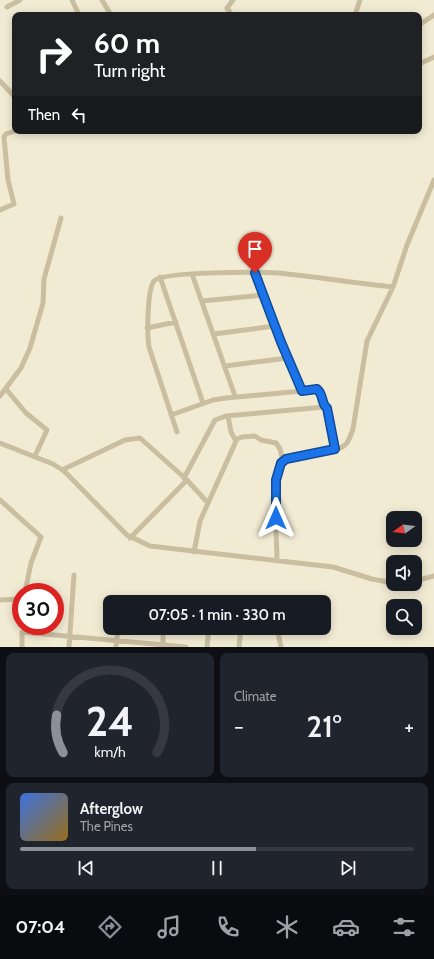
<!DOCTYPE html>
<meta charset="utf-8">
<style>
:root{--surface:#171b24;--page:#20242c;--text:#f1f3f6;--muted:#9ea1a6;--line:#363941;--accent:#8c9099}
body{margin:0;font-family:Cabin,sans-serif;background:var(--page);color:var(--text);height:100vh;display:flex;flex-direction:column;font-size:15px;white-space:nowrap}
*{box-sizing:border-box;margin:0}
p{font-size:13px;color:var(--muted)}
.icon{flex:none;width:22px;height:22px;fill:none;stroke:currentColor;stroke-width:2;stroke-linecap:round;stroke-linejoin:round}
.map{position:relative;height:647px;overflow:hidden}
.sheet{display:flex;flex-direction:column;gap:6px;padding:6px;background:#0d0f14;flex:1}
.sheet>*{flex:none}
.banner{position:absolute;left:12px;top:12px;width:410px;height:122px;border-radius:8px;box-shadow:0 2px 10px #0003;background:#202124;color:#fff;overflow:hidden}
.needle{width:26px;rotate:255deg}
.fabs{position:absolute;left:386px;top:511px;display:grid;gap:8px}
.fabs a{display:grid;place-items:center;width:36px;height:36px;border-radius:8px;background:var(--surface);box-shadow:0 2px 10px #0003;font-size:20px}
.speed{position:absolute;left:12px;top:583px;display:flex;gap:8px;font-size:20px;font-weight:700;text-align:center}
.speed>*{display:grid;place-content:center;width:52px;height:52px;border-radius:50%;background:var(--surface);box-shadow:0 2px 10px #0003;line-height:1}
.speed .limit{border:6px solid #d22;background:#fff;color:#111}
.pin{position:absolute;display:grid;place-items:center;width:34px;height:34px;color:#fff;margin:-41px -17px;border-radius:50% 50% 50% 0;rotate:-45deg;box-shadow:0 0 4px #0007}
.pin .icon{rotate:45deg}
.me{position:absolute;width:44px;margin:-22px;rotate:0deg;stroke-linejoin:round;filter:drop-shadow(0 0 3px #0008)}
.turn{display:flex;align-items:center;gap:14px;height:84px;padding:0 16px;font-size:18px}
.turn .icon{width:52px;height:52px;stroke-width:2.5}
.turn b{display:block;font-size:28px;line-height:34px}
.then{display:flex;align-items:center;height:38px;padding:0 16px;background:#0003;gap:8px;font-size:15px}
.big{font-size:30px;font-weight:600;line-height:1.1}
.sheet .widget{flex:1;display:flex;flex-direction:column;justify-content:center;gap:6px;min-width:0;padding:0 14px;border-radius:8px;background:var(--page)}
.sheet .dial{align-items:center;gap:0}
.dial svg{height:104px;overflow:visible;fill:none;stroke:var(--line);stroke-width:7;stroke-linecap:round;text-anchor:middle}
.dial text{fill:var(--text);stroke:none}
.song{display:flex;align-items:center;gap:12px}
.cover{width:48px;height:48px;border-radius:6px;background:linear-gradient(135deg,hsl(220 70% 55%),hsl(40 70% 35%))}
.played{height:4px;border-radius:2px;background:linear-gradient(90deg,var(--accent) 60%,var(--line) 60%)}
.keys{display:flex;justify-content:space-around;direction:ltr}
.heat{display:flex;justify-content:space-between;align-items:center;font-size:22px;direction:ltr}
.sheet .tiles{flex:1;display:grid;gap:6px;grid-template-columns:1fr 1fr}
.widget:last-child{grid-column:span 2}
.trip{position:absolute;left:103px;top:595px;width:228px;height:40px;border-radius:8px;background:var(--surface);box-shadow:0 2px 10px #0003;font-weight:600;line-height:40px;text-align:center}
.menu{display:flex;height:64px;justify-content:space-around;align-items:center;background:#090b0e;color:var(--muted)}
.menu .icon{width:28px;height:28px}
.menu .on{color:var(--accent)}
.menu b{font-size:18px;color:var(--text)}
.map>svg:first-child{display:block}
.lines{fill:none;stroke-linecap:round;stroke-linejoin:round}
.minor{stroke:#cabea0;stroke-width:5}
.route-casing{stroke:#114b97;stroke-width:10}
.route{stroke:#1a73e8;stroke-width:7}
</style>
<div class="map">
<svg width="434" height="647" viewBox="0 0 434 647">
<rect width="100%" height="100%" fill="#f2ebd4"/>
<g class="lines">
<path class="minor" d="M72,0L79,15
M102,0L111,15
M7,7L20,0
M232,15L227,8L233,0
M355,15L360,0
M419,25L434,15
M419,64L434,57
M0,81L15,97
M0,210L14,204L8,180L4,137L6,134L15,131
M192,274L235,396
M160,277L203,403
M202,301L263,295
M147,328L176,322
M214,334L274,326
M225,366L288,358
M6,389L26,413L47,430L35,456
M302,391L317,389L324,398V407
M0,396L21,368L30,348L43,303L44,279L61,218
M171,415L213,400L226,398L302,391L281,342L255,273
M228,416L231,432L236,441
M177,432L149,347C147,335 147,290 154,281C162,271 262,272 278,273C317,277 355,283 393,287
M0,443L53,464L64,471L127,535L150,546L333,567L372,579L393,583
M62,470L125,440L140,438L187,480L208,503
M184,478L215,420L226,416L324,407L327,409L335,449
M0,500L41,537L31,563L25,592
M130,538L187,480
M194,552L200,521L237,439L242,437L255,436L261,440L276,443L280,449L283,461
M277,560C277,540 272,481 279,466C287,450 331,457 345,445C349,442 351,434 353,429L367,341L393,287L407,245L434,180
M415,581L434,576
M0,600L21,599
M121,602V599
M250,602L252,598
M277,628L281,647
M22,647V632L186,647
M69,647L74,575
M116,647L118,628
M163,647V628
M207,647L209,628
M239,647L241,628"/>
</g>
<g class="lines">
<g class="route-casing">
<path id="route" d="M255,273L281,342L302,391L317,389C324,395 321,404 327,408L335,449L286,459L281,463L276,480V518"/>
</g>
<use href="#route" class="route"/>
</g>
</svg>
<div class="fabs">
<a><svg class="needle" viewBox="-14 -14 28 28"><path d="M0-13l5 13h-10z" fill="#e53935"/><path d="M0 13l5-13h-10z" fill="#9ea1a6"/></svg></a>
<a><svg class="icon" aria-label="sound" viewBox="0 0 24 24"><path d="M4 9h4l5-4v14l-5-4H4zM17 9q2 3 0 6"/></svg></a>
<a><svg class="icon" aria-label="search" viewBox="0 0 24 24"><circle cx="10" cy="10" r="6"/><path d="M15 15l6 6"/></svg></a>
</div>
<div class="speed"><div class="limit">30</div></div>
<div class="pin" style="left:255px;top:273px;background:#d93025"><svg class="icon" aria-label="arrive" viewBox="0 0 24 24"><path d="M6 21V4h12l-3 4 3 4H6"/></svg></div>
<svg class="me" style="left:276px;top:518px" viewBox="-20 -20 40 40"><path d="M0-17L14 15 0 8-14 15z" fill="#1a73e8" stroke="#fff" stroke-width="4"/></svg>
<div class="trip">07:05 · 1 min · 330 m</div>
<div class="banner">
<div class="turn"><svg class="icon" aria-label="right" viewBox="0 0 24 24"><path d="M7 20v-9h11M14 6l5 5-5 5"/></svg><div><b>60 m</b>Turn right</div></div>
<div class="then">Then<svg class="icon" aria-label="left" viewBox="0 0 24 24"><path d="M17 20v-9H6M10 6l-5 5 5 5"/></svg></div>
</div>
</div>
<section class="sheet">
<div class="tiles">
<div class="widget dial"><svg viewBox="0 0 100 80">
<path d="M14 69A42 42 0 1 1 86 69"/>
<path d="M14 69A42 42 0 0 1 9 40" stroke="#8c9099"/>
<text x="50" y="56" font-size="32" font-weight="700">24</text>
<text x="50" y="72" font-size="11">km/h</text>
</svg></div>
<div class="widget"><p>Climate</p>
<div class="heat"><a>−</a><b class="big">21°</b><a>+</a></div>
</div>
<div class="widget">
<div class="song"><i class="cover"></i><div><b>Afterglow</b><p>The Pines</p></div></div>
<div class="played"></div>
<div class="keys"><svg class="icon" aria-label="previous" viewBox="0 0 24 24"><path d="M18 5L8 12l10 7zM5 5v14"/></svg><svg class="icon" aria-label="pause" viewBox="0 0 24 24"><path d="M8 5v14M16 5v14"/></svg><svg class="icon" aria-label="next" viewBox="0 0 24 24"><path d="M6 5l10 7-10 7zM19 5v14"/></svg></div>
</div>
</div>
</section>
<nav class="menu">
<b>07:04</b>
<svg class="icon on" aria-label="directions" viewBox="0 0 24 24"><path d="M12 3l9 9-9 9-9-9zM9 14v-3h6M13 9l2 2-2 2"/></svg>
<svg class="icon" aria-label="music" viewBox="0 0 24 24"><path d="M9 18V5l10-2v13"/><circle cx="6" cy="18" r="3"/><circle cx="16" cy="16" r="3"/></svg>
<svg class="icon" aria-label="phone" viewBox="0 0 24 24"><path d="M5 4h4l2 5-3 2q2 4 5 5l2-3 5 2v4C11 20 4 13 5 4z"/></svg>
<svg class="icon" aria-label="climate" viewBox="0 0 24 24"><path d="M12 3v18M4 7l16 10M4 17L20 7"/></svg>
<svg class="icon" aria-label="car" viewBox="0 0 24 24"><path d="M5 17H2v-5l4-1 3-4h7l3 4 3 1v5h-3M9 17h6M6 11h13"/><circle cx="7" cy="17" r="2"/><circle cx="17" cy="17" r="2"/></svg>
<svg class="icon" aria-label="filters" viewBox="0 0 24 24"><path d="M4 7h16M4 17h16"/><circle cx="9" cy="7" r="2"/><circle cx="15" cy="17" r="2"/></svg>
</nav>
